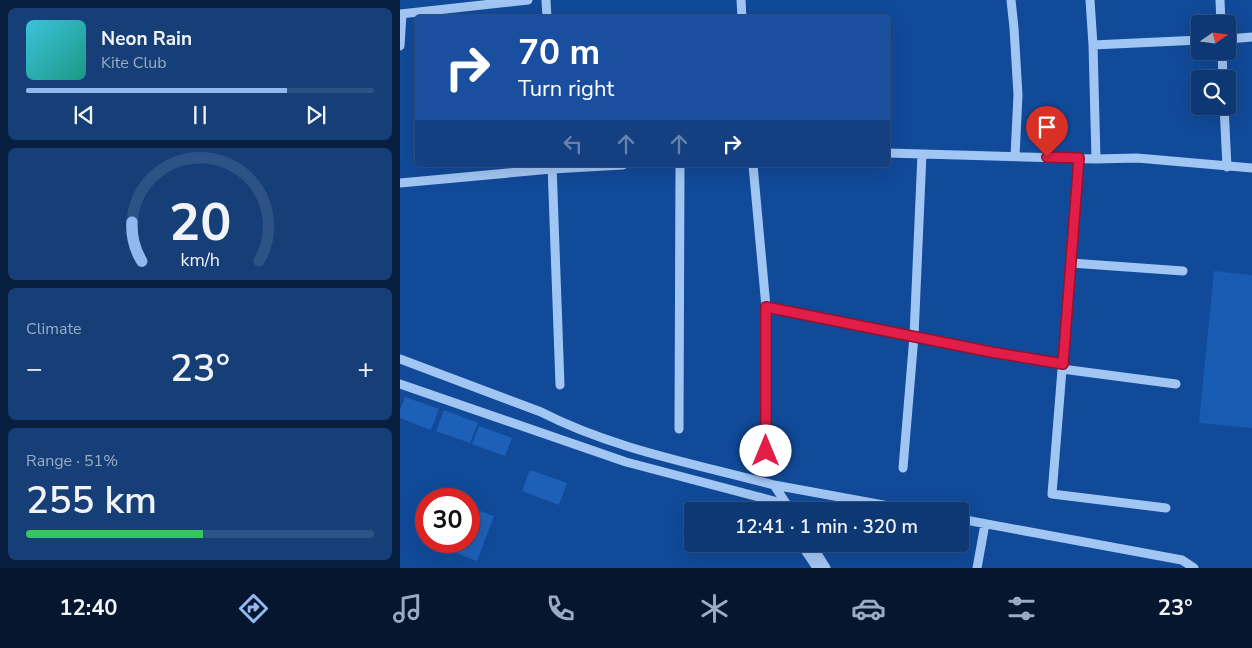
<!DOCTYPE html>
<meta charset="utf-8">
<style>
:root{--surface:#0d3873;--page:#163f78;--text:#f1f3f6;--muted:#9aacc4;--line:#2d5285;--accent:#90b9f0}
body{margin:0;font-family:"Nunito Sans",sans-serif;background:var(--page);color:var(--text);height:100vh;display:flex;flex-direction:column;font-size:19px;white-space:nowrap}
*{box-sizing:border-box;margin:0}
p{font-size:16px;color:var(--muted)}
.icon{flex:none;width:28px;height:28px;fill:none;stroke:currentColor;stroke-width:2;stroke-linecap:round;stroke-linejoin:round}
.map{position:relative;flex:1;overflow:hidden}
.side{display:flex;flex-direction:column;gap:8px;padding:8px;background:#071f3f;width:400px}
.side>*{flex:none}
.hud{position:absolute;left:15px;top:15px;width:475px;height:152px;border-radius:5px;box-shadow:0 5px 20px #0002,0 0 0 1px var(--line);background:#1a4fa0;color:#fff;overflow:hidden}
.needle{width:32px;rotate:76deg}
.fabs{position:absolute;left:791px;top:15px;display:grid;gap:10px}
.fabs a{display:grid;place-items:center;width:45px;height:45px;border-radius:5px;background:var(--surface);box-shadow:0 5px 20px #0002,0 0 0 1px var(--line);font-size:25px}
.speed{position:absolute;left:15px;top:488px;display:flex;gap:10px;font-size:25px;font-weight:700;text-align:center}
.speed>*{display:grid;place-content:center;width:65px;height:65px;border-radius:50%;background:var(--surface);box-shadow:0 5px 20px #0002,0 0 0 1px var(--line);line-height:1}
.speed .limit{border:8px solid #d22;background:#fff;color:#111}
.pin{position:absolute;display:grid;place-items:center;width:42px;height:42px;color:#fff;margin:-51px -21px;border-radius:50% 50% 50% 0;rotate:-45deg;box-shadow:0 0 5px #0007}
.pin .icon{rotate:45deg}
.me{position:absolute;width:55px;margin:-28px;rotate:0deg;stroke-linejoin:round;filter:drop-shadow(0 0 4px #0008)}
.turn{display:flex;align-items:center;gap:18px;height:105px;padding:0 20px;font-size:22px}
.turn .icon{width:65px;height:65px;stroke-width:2.5}
.turn b{display:block;font-size:35px;line-height:42px}
.lanes{display:flex;align-items:center;height:48px;padding:0 20px;background:#0003;justify-content:center;gap:25px;direction:ltr}
.lanes .off{opacity:.35}
.big{font-size:38px;font-weight:600;line-height:1.1}
.side .widget{flex:1;display:flex;flex-direction:column;justify-content:center;gap:8px;min-width:0;padding:0 18px;border-radius:8px;background:var(--page)}
.side .dial{align-items:center;gap:0}
.dial svg{height:130px;overflow:visible;fill:none;stroke:var(--line);stroke-width:7;stroke-linecap:round;text-anchor:middle}
.dial text{fill:var(--text);stroke:none}
.song{display:flex;align-items:center;gap:15px}
.cover{width:60px;height:60px;border-radius:8px;background:linear-gradient(135deg,hsl(190 70% 55%),hsl(170 70% 35%))}
.played{height:5px;border-radius:2px;background:linear-gradient(90deg,var(--accent) 75%,var(--line) 75%)}
.keys{display:flex;justify-content:space-around;direction:ltr}
.heat{display:flex;justify-content:space-between;align-items:center;font-size:28px;direction:ltr}
.charge{height:8px;border-radius:4px;background:linear-gradient(90deg,#34c759 51%,var(--line) 0)}
.trip{position:absolute;left:284px;top:502px;width:285px;height:50px;border-radius:5px;background:var(--surface);box-shadow:0 5px 20px #0002,0 0 0 1px var(--line);font-weight:600;line-height:50px;text-align:center}
.tab-bar{display:flex;height:80px;justify-content:space-around;align-items:center;background:#05162e;color:var(--muted)}
.tab-bar .icon{width:35px;height:35px}
.tab-bar .on{color:var(--accent)}
.tab-bar b{font-size:22px;color:var(--text)}
main{display:flex;flex:1;min-height:0}
.map>svg:first-child{display:block}
.green{fill:#185bb3}
.building{fill:#1e60b8}
.lines{fill:none;stroke-linecap:round;stroke-linejoin:round}
.minor{stroke:#a2c6f4;stroke-width:9}
.route-casing{stroke:#92132f;stroke-width:12}
.route{stroke:#e11d48;stroke-width:9}
</style>
<main>
<section class="side">
<div class="widget">
<div class="song"><i class="cover"></i><div><b>Neon Rain</b><p>Kite Club</p></div></div>
<div class="played"></div>
<div class="keys"><svg class="icon" aria-label="previous" viewBox="0 0 24 24"><path d="M18 5L8 12l10 7zM5 5v14"/></svg><svg class="icon" aria-label="pause" viewBox="0 0 24 24"><path d="M8 5v14M16 5v14"/></svg><svg class="icon" aria-label="next" viewBox="0 0 24 24"><path d="M6 5l10 7-10 7zM19 5v14"/></svg></div>
</div>
<div class="widget dial"><svg viewBox="0 0 100 80">
<path d="M14 69A42 42 0 1 1 86 69"/>
<path d="M14 69A42 42 0 0 1 8 45" stroke="#90b9f0"/>
<text x="50" y="56" font-size="32" font-weight="700">20</text>
<text x="50" y="72" font-size="11">km/h</text>
</svg></div>
<div class="widget"><p>Climate</p>
<div class="heat"><a>−</a><b class="big">23°</b><a>+</a></div>
</div>
<div class="widget"><p>Range · 51%</p><b class="big">255 km</b><div class="charge"></div></div>
</section>
<div class="map">
<svg width="852" height="568" viewBox="0 0 852 568">
<rect width="100%" height="100%" fill="#114a99"/>
<path class="green" d="M814,271L852,275V428L799,423Z"/>
<path class="building" d="M5,397L39,409L31,430L0,418V410Z
M44,410L78,423L70,443L36,431Z
M79,426L112,438L105,456L72,444Z
M130,470L167,483L159,505L122,491Z
M69,507L94,516L77,561L35,545L36,541H69Z"/>
<g class="lines">
<path class="minor" d="M146,0L147,18
M341,0L342,18
M611,0L614,28L618,95L615,156
M690,0L693,45L696,159
M820,0L821,24
M0,14L128,0
M828,39L852,37
M693,45L800,40
M0,46L2,14
M822,51L823,79
M824,106L827,167
M488,153L696,159L737,158L852,168
M679,158L652,494L766,508
M152,165L160,385
M353,165L366,307V451
M0,183L152,169L223,165
M671,263L783,271
M366,307L591,351L663,364
M0,359L141,412C213,449 296,464 374,485L391,511
M662,369L776,384
M0,384L226,462L374,501L380,511
M279,429L280,165
M503,468L514,336L522,154
M374,485L516,511
M560,519L782,560L794,568
M401,544L417,568
M411,544L426,568
M577,568L585,524"/>
</g>
<g class="lines">
<g class="route-casing">
<path id="route" d="M366,451V307L591,352L663,364L679,158L647,157"/>
</g>
<use href="#route" class="route"/>
</g>
</svg>
<div class="fabs">
<a><svg class="needle" viewBox="-14 -14 28 28"><path d="M0-13l5 13h-10z" fill="#e53935"/><path d="M0 13l5-13h-10z" fill="#9aacc4"/></svg></a>
<a><svg class="icon" aria-label="search" viewBox="0 0 24 24"><circle cx="10" cy="10" r="6"/><path d="M15 15l6 6"/></svg></a>
</div>
<div class="speed"><div class="limit">30</div></div>
<div class="pin" style="left:647px;top:157px;background:#d93025"><svg class="icon" aria-label="arrive" viewBox="0 0 24 24"><path d="M6 21V4h12l-3 4 3 4H6"/></svg></div>
<svg class="me" style="left:366px;top:451px" viewBox="-20 -20 40 40"><circle r="19" fill="#fff"/><path d="M0-13L10 11 0 6-10 11z" fill="#e11d48"/></svg>
<div class="trip">12:41 · 1 min · 320 m</div>
<div class="hud">
<div class="turn"><svg class="icon" aria-label="right" viewBox="0 0 24 24"><path d="M7 20v-9h11M14 6l5 5-5 5"/></svg><div><b>70 m</b>Turn right</div></div>
<div class="lanes"><svg class="icon off" aria-label="left" viewBox="0 0 24 24"><path d="M17 20v-9H6M10 6l-5 5 5 5"/></svg><svg class="icon off" aria-label="ahead" viewBox="0 0 24 24"><path d="M12 20V5M6 11l6-6 6 6"/></svg><svg class="icon off" aria-label="ahead" viewBox="0 0 24 24"><path d="M12 20V5M6 11l6-6 6 6"/></svg><svg class="icon" aria-label="right" viewBox="0 0 24 24"><path d="M7 20v-9h11M14 6l5 5-5 5"/></svg></div>
</div>
</div>
</main>
<nav class="tab-bar">
<b>12:40</b>
<svg class="icon on" aria-label="directions" viewBox="0 0 24 24"><path d="M12 3l9 9-9 9-9-9zM9 14v-3h6M13 9l2 2-2 2"/></svg>
<svg class="icon" aria-label="music" viewBox="0 0 24 24"><path d="M9 18V5l10-2v13"/><circle cx="6" cy="18" r="3"/><circle cx="16" cy="16" r="3"/></svg>
<svg class="icon" aria-label="phone" viewBox="0 0 24 24"><path d="M5 4h4l2 5-3 2q2 4 5 5l2-3 5 2v4C11 20 4 13 5 4z"/></svg>
<svg class="icon" aria-label="climate" viewBox="0 0 24 24"><path d="M12 3v18M4 7l16 10M4 17L20 7"/></svg>
<svg class="icon" aria-label="car" viewBox="0 0 24 24"><path d="M5 17H2v-5l4-1 3-4h7l3 4 3 1v5h-3M9 17h6M6 11h13"/><circle cx="7" cy="17" r="2"/><circle cx="17" cy="17" r="2"/></svg>
<svg class="icon" aria-label="filters" viewBox="0 0 24 24"><path d="M4 7h16M4 17h16"/><circle cx="9" cy="7" r="2"/><circle cx="15" cy="17" r="2"/></svg>
<b>23°</b>
</nav>
